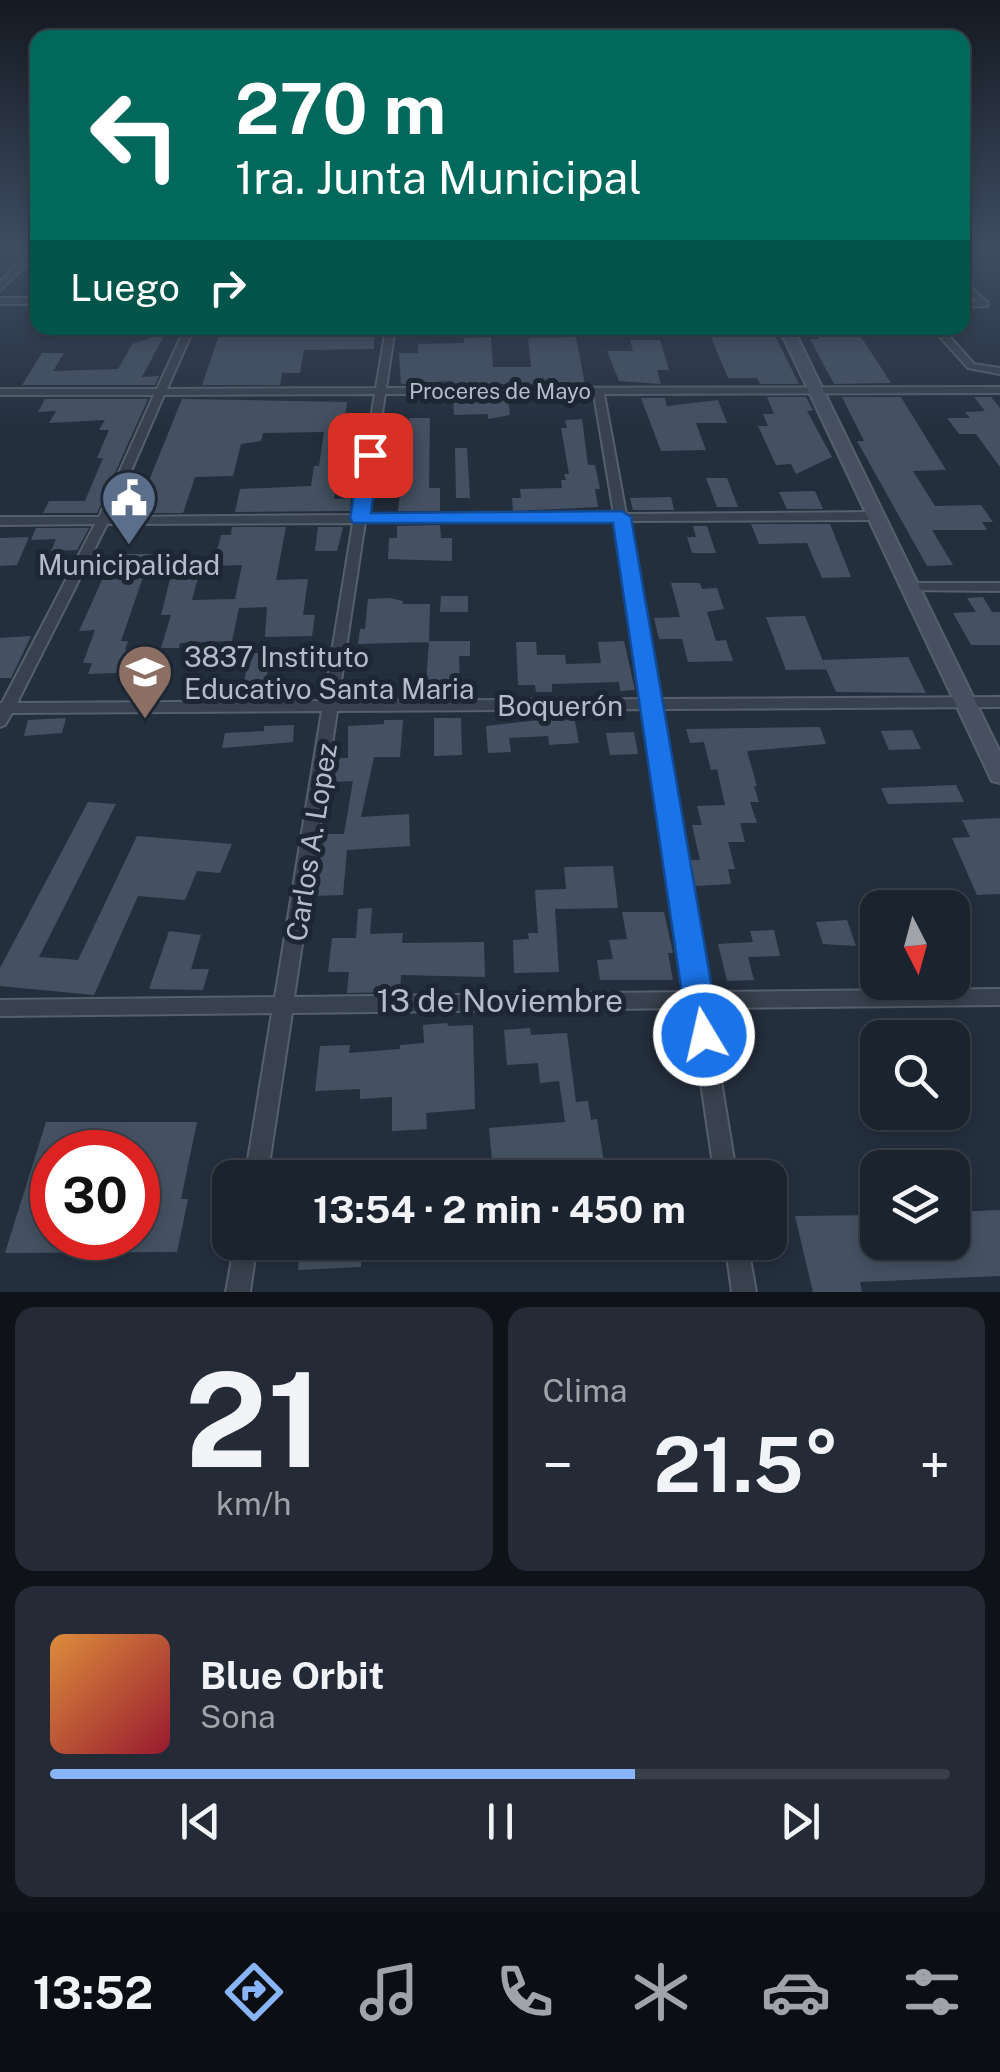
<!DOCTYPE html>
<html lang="es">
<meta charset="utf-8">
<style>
:root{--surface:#1b232e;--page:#242b36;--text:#f1f3f6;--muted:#a0a4aa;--line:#39404a;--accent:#8ab4f8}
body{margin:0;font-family:"Public Sans",sans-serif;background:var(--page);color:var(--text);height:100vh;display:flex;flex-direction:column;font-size:38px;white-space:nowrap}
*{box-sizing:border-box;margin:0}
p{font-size:32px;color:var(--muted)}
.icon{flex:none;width:55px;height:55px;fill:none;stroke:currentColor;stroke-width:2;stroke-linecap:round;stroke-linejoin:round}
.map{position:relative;height:1292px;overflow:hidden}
.panel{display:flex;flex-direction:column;gap:15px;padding:15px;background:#0f1319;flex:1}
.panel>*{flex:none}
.banner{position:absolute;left:30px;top:30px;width:940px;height:305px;border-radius:20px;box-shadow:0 5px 15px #0003,0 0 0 2px var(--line);background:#00695c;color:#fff;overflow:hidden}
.needle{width:65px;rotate:174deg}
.fabs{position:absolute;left:860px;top:890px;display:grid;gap:20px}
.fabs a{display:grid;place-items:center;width:110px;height:110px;border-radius:20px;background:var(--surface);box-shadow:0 5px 15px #0003,0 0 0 2px var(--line);font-size:50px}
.speed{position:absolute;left:30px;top:1130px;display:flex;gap:20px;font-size:50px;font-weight:700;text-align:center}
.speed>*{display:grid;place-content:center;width:130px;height:130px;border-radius:50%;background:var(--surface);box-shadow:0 5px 15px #0003,0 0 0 2px var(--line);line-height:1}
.speed .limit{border:15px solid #d22;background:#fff;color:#111}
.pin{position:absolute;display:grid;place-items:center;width:85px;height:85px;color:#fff;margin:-42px;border-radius:20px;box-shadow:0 5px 15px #0006}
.me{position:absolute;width:110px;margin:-55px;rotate:351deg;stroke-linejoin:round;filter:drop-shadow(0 0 8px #0008)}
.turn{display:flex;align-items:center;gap:35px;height:210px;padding:0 40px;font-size:45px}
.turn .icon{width:130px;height:130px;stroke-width:2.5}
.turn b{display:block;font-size:70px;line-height:85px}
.then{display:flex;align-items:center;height:95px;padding:0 40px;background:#0003;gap:20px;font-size:38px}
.big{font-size:75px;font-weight:700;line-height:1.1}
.panel .widget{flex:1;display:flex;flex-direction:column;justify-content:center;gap:15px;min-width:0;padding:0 35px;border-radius:20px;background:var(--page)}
.panel .dial{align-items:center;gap:0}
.dial b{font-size:130px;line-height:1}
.song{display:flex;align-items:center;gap:30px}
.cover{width:120px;height:120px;border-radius:15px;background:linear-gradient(135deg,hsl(30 70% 55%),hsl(350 70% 35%))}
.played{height:10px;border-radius:5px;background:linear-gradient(90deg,var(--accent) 65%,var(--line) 65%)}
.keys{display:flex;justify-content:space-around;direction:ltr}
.heat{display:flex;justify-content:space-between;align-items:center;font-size:55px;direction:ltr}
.panel .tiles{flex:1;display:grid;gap:15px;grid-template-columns:1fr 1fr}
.widget:last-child{grid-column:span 2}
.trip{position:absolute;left:212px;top:1160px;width:575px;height:100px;border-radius:20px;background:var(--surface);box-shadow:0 5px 15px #0003,0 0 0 2px var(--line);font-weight:700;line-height:100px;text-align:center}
.tabs{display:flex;height:160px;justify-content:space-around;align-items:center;background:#0b0e12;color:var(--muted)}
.tabs .icon{width:70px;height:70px}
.tabs .selected{color:var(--accent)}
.tabs b{font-size:45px;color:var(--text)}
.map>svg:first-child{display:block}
.building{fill:#455162;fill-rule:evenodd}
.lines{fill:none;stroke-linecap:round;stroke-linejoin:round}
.minor-casing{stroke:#565f6c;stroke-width:4}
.secondary-casing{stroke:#565f6c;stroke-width:4}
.minor{fill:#38414e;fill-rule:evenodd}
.secondary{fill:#465061;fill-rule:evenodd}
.route{fill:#1a73e8;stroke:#114b97;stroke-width:2.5}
.labels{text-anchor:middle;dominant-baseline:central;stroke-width:10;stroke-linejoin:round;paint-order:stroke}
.far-street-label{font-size:22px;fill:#b4bcc9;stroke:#1d2633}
.poi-label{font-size:28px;fill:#b4bcc9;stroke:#1d2633}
.street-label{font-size:28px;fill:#b4bcc9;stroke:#1d2633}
.near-street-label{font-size:32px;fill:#b4bcc9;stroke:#1d2633}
</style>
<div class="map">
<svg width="1000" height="1292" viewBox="0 0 1000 1292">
<rect width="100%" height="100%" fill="#242f3e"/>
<path class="building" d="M153,328H168L142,377L159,376L155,385H22L42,353H64L53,371L118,369L132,344L148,339Z
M298,328H375L374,349L304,350L300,373H282L280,385H202L220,332L297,334Z
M746,328H771L799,384H760L757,378H728L710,335L750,334Z
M848,330L852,337H861L891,383L834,384L810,339H819L814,331Z
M491,337L493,367H531L528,338L576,337L585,384H453V381L401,384L399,353H418V344L464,343V338Z
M630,340H660L669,370H657L661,384L619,381L607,351H633Z
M767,397H806L813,410L807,411L832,457L796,474L791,464L776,465L758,426H768L763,414H774Z
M842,397H901L946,470L913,471L935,506L981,505L993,522H982L987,530H932L953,565L927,566L857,441H864Z
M974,397H991L1000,408V467L976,434H959L947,418H970L965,412L985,411Z
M453,398H508L510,415L488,419V414L454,415Z
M641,398H665L667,406L718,400L727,423H696L706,450L661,451Z
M45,399H148L97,513H43L49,501H85L103,458H97L109,430H99L105,420L49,423L56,411L38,412Z
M182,399L347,402L334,499L351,498L350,511L235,512L240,489L311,486L314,466H319L324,432L263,433L261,441L241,444L233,476L195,477L183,513H136Z
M409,418H430L429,488H440V511H398L402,475H386L388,440H408Z
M582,419L588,465H595L600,489H595L598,507L513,511L512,498H521L520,489L562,488L561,480H566L564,474H569L561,428H567L565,420Z
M455,448H467L470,498H456Z
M706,478H727L738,507H717Z
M815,491L823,509H787L779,492Z
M671,497L674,510H633L630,498Z
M751,524H830L851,577L822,578L807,543L759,544Z
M440,525L441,538H452V561L388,559L389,538H397V526Z
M693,526H707L716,553H692L687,537H696Z
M232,527H286L276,580L308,579L303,615H315L312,636L265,637L267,607L239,608L232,641L180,643L179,648H161L171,615H161L170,579L198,578L192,600L235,599L242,565L213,566L221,535H231Z
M318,527H343L337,551H315Z
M36,528H89L77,550L51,551L56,539L31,540Z
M29,537L17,565L0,566V538Z
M120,554H151L121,641H128L125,650L147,649L141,672L88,674L92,663H83L95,630L79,631L102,580H110Z
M671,583H700L702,589L717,588L724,609L707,612L716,641L726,640L733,661L688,662L682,639H659L654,618L680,617Z
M441,596H468V612H440Z
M983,597L992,612H1000V645H971L953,613L976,612L967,598Z
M390,598L403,601L402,604H430L429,642L358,644L360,629H365L368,599Z
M805,616L826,669L786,670L766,617Z
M31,636L11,678H0V638Z
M429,641H470V656H459L460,684L426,685Z
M624,641L635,690L620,691L619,682L552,684V692H536L535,685H518L516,642H536L537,655H565L566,664L601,663L598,642Z
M250,653H270L266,681L244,682Z
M908,657L926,693L836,692L822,660Z
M574,716L579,743L549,745L548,736L509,738L511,752L488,753L486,726Z
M66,718L62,733L24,736L28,720Z
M434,718H461L462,755L434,756Z
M384,720H403L400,757H374L361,817L409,814L410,846L347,850L343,895L313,896L325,834H344L353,781L334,782L337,758H348V726L384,724Z
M294,725L293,742L222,748L225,733L264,731V726Z
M820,727L826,744L747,751L757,786H754L759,802H750L757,823H740L745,842H728L735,869H728L731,884L695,886L690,860H700L692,825H702L697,806L725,805L717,769L711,770L704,742L690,743L686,729Z
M912,730L921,749L889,750L881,731Z
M634,732L638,754L610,755L606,733Z
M956,785L964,802L888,804L881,788Z
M88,802L116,804L39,957L78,960L137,836L232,844L220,873L197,871L185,900L138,896L94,995L0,986V968Z
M1000,818V894L977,895L952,838L970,837L962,820Z
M613,866L618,908L555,909L559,972L514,973L513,940L529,939L528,933H538L535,890L566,889L564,867Z
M372,908L370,934L403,933L402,943L484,942L485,977L401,975L400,992L347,993L349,972H328L332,938H356L358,909Z
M622,912H664L673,953H668L673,980H600L597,960L613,959L609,940L627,939Z
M847,920L856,946L823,944L816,922Z
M774,930L780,956L748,957L754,980L727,981L718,944L753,942L750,931Z
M169,931L201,935L191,969H209L203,990L149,989Z
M447,1023L448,1026L473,1025L475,1109L426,1113L427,1129L392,1131V1097L360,1099V1089L315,1091L320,1046L350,1045L349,1053L400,1049V1045L424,1043L423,1025Z
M530,1028L531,1035L567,1033L576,1102L588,1101L591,1120L597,1119L604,1162L493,1171L489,1128L565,1122L559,1081L540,1083L538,1063L507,1065L504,1030Z
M46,1122H197L181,1199H188L177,1252L5,1253ZM52,1152H138V1238H52Z
M1000,1210V1276L860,1282L862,1292H813L795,1216L878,1215V1242H952V1212Z
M300,1242H362L361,1267L298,1270Z"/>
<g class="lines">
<g class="minor-casing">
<path id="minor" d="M34,248H38V254L0,290V282Z
M962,280L987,302V306L962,307V301H976L962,287Z
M0,298H38V304H0Z
M185,328H194L167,389L376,388L386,328H395L386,388L1000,387V393L604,394L626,514L876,512L882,516L876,520L627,521L659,699L1000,697V707L661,709L707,992L1000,989V1005L709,1008L737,1178H715L690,1008L292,1013L267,1178H245L272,1013L0,1016V1000L275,997L322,711L12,713L5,725L0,727V703H2L95,524L0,525V517H99L154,395H0V389H157ZM375,394L355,515L111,517L164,395ZM385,394H594L614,514L366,515ZM615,521L645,699L338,701L365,522ZM353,523L324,701L17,703L107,524ZM646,709L688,992L294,997L337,711Z
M932,328H942L974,364L1000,368V374L968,368Z
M910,583H1000V591L905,590L904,587Z
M235,1242H257L250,1292H226Z
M725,1242H747L756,1292H732Z"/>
</g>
<g class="secondary-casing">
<path id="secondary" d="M779,328H793L1000,752V783L992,781L989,775Z"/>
</g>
<use href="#minor" class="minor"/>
<use href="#secondary" class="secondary"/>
</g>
<linearGradient id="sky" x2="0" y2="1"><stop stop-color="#141a22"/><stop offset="0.58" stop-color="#3f4d63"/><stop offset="1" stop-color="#3f4d63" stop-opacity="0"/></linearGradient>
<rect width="1000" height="429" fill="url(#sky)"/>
<path class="route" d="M370,449L379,455L371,513L622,511L631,517L720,1035L715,1045L704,1049L692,1045L688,1035L613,523H353L350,518L361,455Z"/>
<defs>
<g id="civic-pin" transform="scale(2.875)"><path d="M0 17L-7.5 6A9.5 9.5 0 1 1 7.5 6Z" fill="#5c6f8a" stroke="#1d2633"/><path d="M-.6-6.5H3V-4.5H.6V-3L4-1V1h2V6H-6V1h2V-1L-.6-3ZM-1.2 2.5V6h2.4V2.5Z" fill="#fff"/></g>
<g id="school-pin" transform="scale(2.875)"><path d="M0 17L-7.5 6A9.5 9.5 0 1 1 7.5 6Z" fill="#8d6e63" stroke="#1d2633"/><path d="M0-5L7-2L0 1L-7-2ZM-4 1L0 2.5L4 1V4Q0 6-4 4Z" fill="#fff"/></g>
</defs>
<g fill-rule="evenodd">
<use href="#civic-pin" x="129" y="498"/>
<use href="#school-pin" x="145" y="672"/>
</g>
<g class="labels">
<g class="far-street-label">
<text x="500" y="391">Proceres de Mayo</text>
</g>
<g class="poi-label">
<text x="129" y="564">Municipalidad</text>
<text x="184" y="656" text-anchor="start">3837 Instituto<tspan x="184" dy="32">Educativo Santa Maria</tspan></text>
</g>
<g class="street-label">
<text x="560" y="705">Boquerón</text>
<text transform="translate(311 842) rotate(-81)">Carlos A. Lopez</text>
</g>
<g class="near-street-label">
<text x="500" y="1000">13 de Noviembre</text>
</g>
</g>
</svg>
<div class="fabs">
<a><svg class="needle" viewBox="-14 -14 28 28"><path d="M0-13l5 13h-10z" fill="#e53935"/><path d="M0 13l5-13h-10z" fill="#a0a4aa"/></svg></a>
<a><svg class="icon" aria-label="search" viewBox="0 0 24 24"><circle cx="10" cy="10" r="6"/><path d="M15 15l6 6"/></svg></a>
<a><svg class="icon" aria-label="layers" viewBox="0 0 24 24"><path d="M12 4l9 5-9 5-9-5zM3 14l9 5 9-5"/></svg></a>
</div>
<div class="speed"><div class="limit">30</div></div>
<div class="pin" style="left:370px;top:455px;background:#d93025"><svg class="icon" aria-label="arrive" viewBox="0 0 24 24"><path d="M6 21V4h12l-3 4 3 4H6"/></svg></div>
<svg class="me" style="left:704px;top:1035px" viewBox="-20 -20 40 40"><circle r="17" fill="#1a73e8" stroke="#fff" stroke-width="3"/><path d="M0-11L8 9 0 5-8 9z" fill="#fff"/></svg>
<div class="trip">13:54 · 2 min · 450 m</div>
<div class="banner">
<div class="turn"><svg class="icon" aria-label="left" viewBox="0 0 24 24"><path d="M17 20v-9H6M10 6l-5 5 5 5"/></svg><div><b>270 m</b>1ra. Junta Municipal</div></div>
<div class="then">Luego<svg class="icon" aria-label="right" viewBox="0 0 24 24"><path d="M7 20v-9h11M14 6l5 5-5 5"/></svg></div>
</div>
</div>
<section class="panel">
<div class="tiles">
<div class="widget dial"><b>21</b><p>km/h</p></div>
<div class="widget"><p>Clima</p>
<div class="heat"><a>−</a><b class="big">21.5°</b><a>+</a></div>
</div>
<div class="widget">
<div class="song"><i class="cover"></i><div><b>Blue Orbit</b><p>Sona</p></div></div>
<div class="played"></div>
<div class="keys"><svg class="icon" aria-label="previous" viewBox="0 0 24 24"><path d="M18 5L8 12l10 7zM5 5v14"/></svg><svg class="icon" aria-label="pause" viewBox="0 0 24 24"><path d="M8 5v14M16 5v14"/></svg><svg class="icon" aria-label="next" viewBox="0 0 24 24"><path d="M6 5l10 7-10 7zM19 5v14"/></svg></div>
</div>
</div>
</section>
<nav class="tabs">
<b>13:52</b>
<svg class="icon selected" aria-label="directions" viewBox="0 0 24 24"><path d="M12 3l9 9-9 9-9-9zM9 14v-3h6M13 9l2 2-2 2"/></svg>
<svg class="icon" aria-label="music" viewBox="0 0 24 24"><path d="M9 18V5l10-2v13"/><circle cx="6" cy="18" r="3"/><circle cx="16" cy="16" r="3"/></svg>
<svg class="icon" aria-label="phone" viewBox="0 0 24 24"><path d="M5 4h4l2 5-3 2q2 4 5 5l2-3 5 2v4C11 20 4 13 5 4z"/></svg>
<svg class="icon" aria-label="climate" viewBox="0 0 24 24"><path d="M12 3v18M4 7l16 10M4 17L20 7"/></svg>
<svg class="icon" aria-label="car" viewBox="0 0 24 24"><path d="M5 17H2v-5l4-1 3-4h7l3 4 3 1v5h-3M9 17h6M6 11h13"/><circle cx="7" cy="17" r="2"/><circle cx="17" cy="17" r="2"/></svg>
<svg class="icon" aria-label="filters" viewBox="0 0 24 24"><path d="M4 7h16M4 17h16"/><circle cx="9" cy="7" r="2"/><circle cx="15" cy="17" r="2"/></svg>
</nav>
